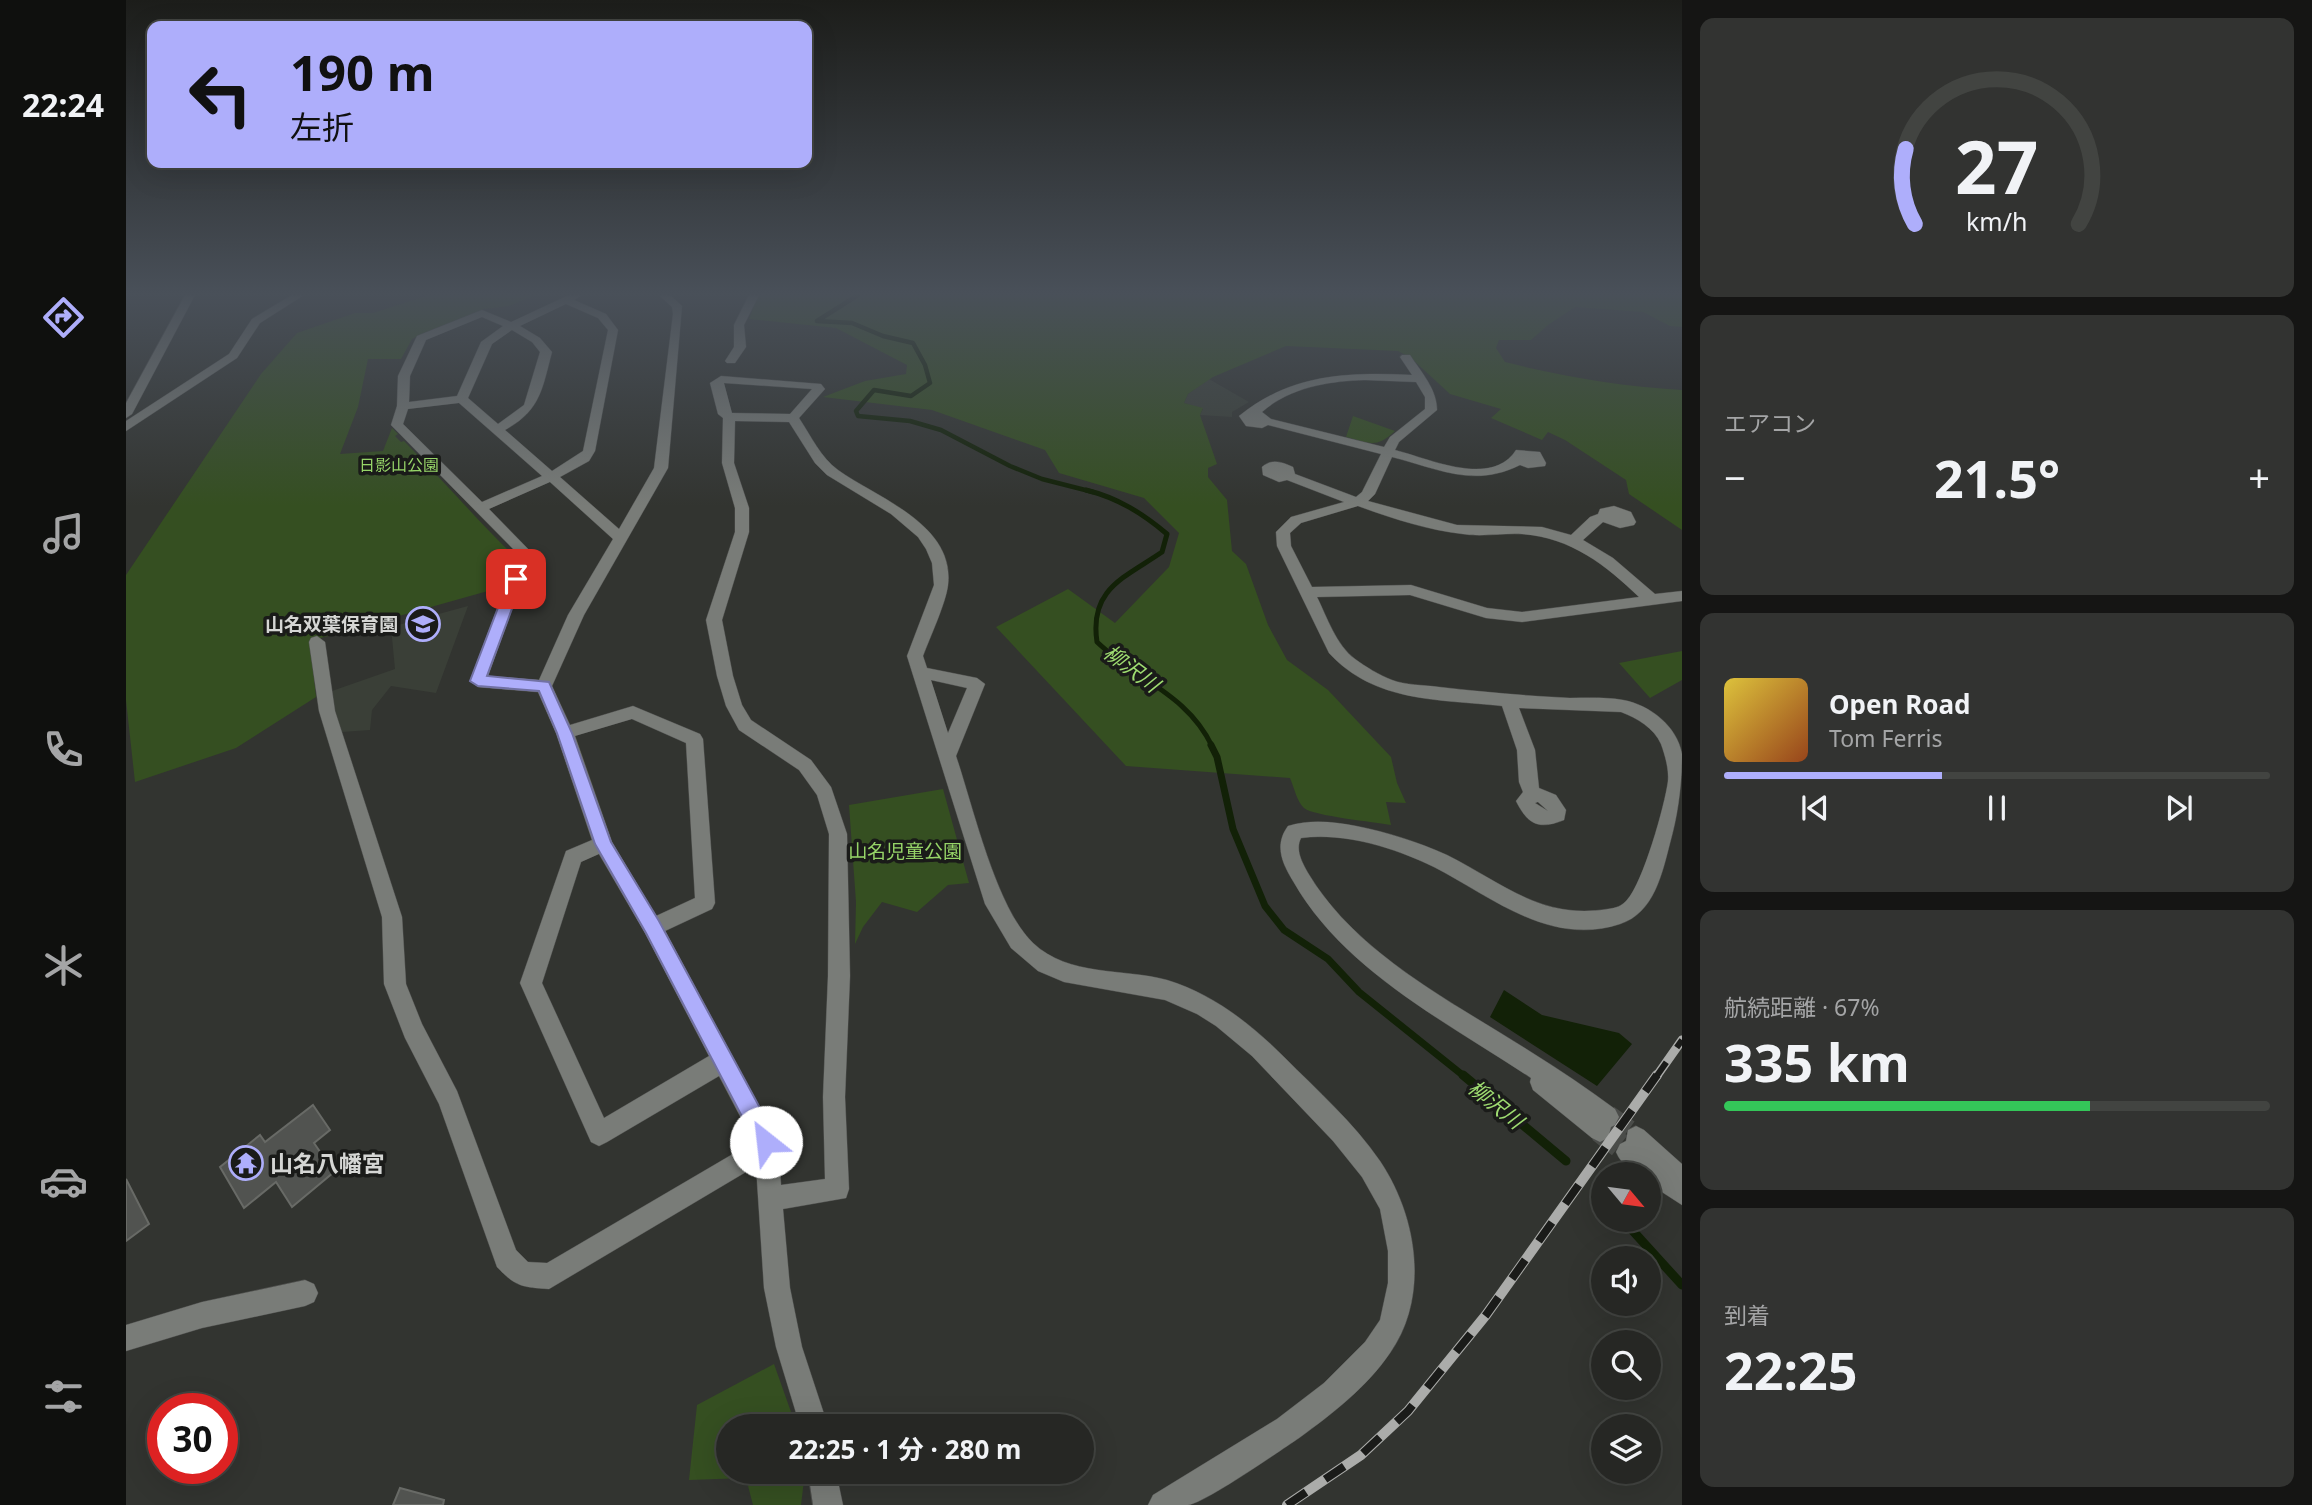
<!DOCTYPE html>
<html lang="ja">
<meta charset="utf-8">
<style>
:root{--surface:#262724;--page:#323331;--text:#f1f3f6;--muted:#a4a5a6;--line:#424441;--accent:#aeaefb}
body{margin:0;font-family:"Noto Sans","Noto Sans JP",sans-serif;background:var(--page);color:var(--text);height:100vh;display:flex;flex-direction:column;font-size:26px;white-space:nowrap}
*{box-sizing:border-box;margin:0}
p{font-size:23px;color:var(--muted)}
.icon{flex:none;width:38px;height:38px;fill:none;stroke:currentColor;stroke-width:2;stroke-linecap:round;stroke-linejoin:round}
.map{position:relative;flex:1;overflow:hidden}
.details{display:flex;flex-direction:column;gap:18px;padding:18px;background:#151514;width:630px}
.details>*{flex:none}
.hud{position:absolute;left:21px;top:21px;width:665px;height:147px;border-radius:14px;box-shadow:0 7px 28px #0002,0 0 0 2px var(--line);background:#aeaefb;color:#111;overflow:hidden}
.needle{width:46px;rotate:119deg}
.controls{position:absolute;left:1465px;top:1162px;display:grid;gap:14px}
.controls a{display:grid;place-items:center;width:70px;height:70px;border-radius:50%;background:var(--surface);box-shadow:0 7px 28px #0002,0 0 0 2px var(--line);font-size:35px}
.speed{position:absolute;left:21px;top:1393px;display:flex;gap:14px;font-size:35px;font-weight:700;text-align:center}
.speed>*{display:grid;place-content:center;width:91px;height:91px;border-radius:50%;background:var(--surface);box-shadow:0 7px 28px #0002,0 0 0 2px var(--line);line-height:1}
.speed .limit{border:10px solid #d22;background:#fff;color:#111}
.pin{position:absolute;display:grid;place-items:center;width:60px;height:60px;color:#fff;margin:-30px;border-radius:14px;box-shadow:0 4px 10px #0006}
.me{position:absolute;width:77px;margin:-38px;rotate:331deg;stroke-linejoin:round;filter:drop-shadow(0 0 5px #0008)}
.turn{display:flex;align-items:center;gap:24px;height:147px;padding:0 28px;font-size:32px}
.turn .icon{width:91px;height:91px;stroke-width:2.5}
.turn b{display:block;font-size:49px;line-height:60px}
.big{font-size:52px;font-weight:700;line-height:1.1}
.details .tile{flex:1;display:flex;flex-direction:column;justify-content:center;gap:10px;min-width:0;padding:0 24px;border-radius:14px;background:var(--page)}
.details .dial{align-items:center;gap:0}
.dial svg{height:182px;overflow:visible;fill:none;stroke:var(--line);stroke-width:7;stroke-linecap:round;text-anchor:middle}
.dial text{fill:var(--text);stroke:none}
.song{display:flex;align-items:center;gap:21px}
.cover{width:84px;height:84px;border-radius:10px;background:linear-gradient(135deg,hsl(50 70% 55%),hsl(20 70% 35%))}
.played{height:7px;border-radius:4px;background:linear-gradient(90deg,var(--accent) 40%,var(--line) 40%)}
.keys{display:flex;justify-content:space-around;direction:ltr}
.heat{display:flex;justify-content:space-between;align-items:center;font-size:38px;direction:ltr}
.charge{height:10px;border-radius:5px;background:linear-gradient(90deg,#34c759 67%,var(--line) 0)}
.trip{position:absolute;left:590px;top:1414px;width:378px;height:70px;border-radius:35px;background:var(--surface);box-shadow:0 7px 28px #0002,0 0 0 2px var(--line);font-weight:700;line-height:70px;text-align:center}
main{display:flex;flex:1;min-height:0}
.dock{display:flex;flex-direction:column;width:126px;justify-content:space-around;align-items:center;background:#0f100e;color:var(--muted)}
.dock .icon{width:49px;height:49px}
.dock .active{color:var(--accent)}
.dock b{font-size:32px;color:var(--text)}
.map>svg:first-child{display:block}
.built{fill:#3a3f37}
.green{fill:#354f21}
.water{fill:#122107}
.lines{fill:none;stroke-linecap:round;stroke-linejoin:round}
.stream-far3{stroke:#122107;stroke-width:4.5}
.stream-far2{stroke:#122107;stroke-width:5}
.stream-far1{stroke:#122107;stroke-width:7}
.stream{stroke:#122107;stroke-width:9}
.building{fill:#515350;stroke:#686a66;stroke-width:2}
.minor-tunnel{stroke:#4a4c49;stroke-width:25;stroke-dasharray:25 13;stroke-linecap:butt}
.minor-casing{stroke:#4e4f4d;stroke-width:1}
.minor{fill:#797c78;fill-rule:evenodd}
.rail-far1-casing{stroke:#abacaa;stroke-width:9}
.rail-casing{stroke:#abacaa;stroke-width:10}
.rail-far1{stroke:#1a1b19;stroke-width:6;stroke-dasharray:18;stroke-linecap:butt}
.rail{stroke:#1a1b19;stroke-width:8;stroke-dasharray:23;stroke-linecap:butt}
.route{fill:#aeaefb;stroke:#7171a3;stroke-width:2}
.labels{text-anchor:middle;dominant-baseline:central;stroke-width:7;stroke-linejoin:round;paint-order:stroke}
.far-park-label{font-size:16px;fill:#96d468;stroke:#1a1b19}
.poi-label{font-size:19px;font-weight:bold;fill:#d5d6d4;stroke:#1a1b19;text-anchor:end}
.park-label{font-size:19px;fill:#96d468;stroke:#1a1b19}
.water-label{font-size:21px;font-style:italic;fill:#9fdd71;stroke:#1a1b19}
.near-poi-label{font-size:23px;font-weight:bold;fill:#d5d6d4;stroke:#1a1b19;text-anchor:start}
</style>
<main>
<nav class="dock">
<b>22:24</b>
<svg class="icon active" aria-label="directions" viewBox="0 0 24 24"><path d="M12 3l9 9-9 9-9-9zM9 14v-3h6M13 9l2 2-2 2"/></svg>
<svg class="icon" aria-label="music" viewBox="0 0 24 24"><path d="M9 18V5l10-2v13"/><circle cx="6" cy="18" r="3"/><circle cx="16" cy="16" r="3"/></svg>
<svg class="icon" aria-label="phone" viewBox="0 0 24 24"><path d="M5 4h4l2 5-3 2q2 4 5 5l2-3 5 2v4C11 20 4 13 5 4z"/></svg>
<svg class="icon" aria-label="climate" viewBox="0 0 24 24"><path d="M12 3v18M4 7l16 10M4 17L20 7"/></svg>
<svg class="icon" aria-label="car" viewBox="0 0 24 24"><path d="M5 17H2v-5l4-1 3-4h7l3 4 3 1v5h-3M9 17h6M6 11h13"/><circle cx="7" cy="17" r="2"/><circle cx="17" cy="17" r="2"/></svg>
<svg class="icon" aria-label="filters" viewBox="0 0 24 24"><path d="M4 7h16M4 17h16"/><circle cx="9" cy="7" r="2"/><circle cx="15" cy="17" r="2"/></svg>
</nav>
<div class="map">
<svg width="1556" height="1505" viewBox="0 0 1556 1505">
<rect width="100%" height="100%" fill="#323430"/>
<path class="built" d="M1083,379L1123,402L1106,412V417L1074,415L1077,409L1058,403L1062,394Z
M342,606L310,693L265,686L246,710L244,730L216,732L207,708L206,691L269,669L265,627Z"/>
<path class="green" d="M303,295H409L383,306L358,309L298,333L286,339L275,359H242L232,407L214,454L257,451L266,428L272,434L269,436L275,442L278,441C315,478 349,518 387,555L384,571L369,589L184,641L190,697L110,748L9,782L0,700V575L135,374L171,333L229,313H247Z
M632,295H1556V327L1544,326L1517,312L1449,307L1422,325L1405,340H1373L1370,348L1379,362C1438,377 1495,386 1556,390V530L1503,494L1500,480L1439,440L1422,432L1416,440L1365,418L1375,409L1324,394L1285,358L1272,351L1160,346L1087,377L1062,394L1058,403L1077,408L1074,415L1091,464L1082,468V477L1101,500L1106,551L1120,564L1142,625L1161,660L1202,690L1265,757L1271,783L1280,803L1260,802L1265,825C1249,822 1187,816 1178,808C1171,802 1168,787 1164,778L1000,766L870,627L942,589L989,623L1043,567L1053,533L1018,498L933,473L919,450L806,410L697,397L739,381L780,374L781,365L710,328L623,319Z
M1227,416L1269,431C1250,449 1243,443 1220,437Z
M1556,651V680L1524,698L1493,663Z
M817,789L843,883L822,885L791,912L756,902L737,927L729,944L730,902L723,805Z
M648,1364L670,1426H602V1472H679L675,1505H627L620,1478L563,1480L571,1405Z"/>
<path class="water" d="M1378,990L1416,1015L1493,1033L1506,1044L1471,1086L1364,1017Z"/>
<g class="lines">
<path class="stream-far3" d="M732,295L691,321L726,323L757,336L787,343L799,365L804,383L785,396L748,390L730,411L732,416L784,421L815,430L884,466L916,479L967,492"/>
<path class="stream-far2" d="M960,490C992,498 1016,513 1041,534L1036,552C998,578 963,589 971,642C1012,681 1061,694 1086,746"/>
<path class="stream-far1" d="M1085,745L1091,757L1107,829L1139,906L1158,930L1202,959L1233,992L1339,1077"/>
<path class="stream" d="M1337,1075L1440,1161
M1470,1190L1477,1198
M1497,1220L1556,1285"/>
</g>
<path class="building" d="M187,1105L204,1130L188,1143L208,1172L166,1207L150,1182L118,1208L94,1167L134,1135L139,1142Z
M0,1179L23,1224L0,1241Z
M274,1488L318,1500L317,1505H267Z"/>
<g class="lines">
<path class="minor-tunnel" d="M1481,1117L1510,1138
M1474,1130L1502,1152"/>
<g class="minor-casing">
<path id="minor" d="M59,295H69L6,414L0,418V403Z
M166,295H178L134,323L111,358L0,431V421L103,354L126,319Z
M443,295H456L448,300L480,314L492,330L469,451L463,461L434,477L493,529L528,468L547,314L546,307L533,295H544L556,306L542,468L458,615L426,686L444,725L507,706L574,734L577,739L589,903L586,909L539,931L648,1134L652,1142L655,1185L699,1179L697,1097L702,976L703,834L691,795L673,770L613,730L600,706L591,676L580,620L609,532V508L596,463L597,418L592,414L584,383L595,376L695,384L699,389L673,418C685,436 695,458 712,470C751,498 829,524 822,585C820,603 804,637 797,656L801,668L851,678L859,684L830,756C847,806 870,908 907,943C943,977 997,968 1041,980C1087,994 1125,1024 1158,1057C1191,1090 1228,1123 1254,1161C1291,1216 1304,1296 1264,1353C1241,1387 1206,1414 1173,1438C1155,1450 1079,1503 1062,1505C1049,1505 1035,1505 1022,1505L1027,1495L1151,1419L1198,1383L1239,1342L1254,1320L1262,1283V1251L1254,1209L1236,1177L1207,1141L1126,1056L1090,1026L1071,1014L1039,1000L938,982L912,971L885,948L859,904L781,656L808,585L806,563L800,549L792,537L765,514L701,475L689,463L663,422L609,421L608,463L623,508V532L596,620L607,676L616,705L625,720L685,760L705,787L721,834L724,976L719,1097L723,1189L720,1198L657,1209L664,1288L676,1347L702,1426H674L650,1347L638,1288L630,1166L423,1289C396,1287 390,1287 371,1267L313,1104L279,1038L258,984L256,917L193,711L183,642L185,638L191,636L199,642L209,711L276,917L280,984L296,1024L331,1091L390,1250L402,1262L421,1263L612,1151L626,1139L593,1076L481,1142L473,1146L465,1142L394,983L440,851L466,840L430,733L412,692L352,687L344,681L392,554L265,425L271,406L272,376L291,336L356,310L385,322ZM440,304L472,318L482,330L457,451L426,471L379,430C415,410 416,389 426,352L414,338L394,326ZM356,317L377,326L355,342L331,396L283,402L284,376L300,340ZM386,330L406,342L414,352L398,405L372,424L342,398L366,344ZM598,383L686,389L664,414L606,413ZM333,403L416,476L356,502L277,424L282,409ZM424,482L487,539L442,615L413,680L362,676L406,553L363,509ZM805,680L841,688L822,733ZM506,719L560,743L569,898L530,916L486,842L449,736ZM473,854L519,933L583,1056L478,1118L416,983L455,862Z
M623,295H633L618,325L620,347L609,363H601L599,361L608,347V325Z
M1276,355H1284C1295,372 1311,389 1311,410L1273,442L1269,450C1304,459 1366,488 1390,450L1414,452L1420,463L1419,466L1402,468L1394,465C1348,488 1313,469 1266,457L1249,494L1242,501L1331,525L1416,527L1445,535L1464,517L1472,514L1474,509L1488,506L1505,512L1510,522L1508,525L1494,528L1477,522L1457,540L1487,558L1529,594L1556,591V601L1396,622L1360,618L1284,595L1191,597C1201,617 1210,645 1229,659C1240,667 1253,675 1266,680C1279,685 1298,685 1313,687C1357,692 1400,696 1444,698C1461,698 1480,697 1497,700C1524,705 1551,726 1556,754C1556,784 1552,815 1544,843C1536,874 1528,913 1494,924C1424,947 1366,897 1308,867C1269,848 1219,832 1175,838C1169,850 1176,862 1182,873C1231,955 1327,1002 1405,1052C1434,1070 1462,1089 1489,1109L1493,1117L1489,1125L1485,1127L1482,1138L1474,1142L1466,1138L1407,1090L1404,1082L1405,1078C1321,1022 1218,971 1167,881C1156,863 1148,845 1162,826C1185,819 1208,822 1230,826C1261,832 1292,842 1321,855C1377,883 1415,920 1482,909C1490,908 1496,906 1501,900C1517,883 1539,805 1542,781C1543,769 1539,755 1535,744C1528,728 1511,718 1495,712L1393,708L1409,750L1413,788L1430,795L1440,810L1438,820C1413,830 1402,825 1390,801L1397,792L1393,782L1391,750L1376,706C1313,699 1249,703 1203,653L1151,546L1150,532L1165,517L1218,502L1161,480L1153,482L1137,475L1136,467C1146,458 1156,462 1167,467L1169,474L1230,497L1236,492L1255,454L1142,425L1136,428L1120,426L1113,416C1165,374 1220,372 1286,375L1274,357ZM1239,380L1290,382L1299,397V409L1264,437L1258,447L1145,419L1136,412C1164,387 1204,381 1239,380ZM1232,506C1265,518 1301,530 1337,534C1356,537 1376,533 1396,534C1444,537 1480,565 1513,597L1396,612L1361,608L1285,585L1186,587L1165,546L1164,533L1175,523ZM1412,802L1422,811L1409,803Z
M1510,1126L1518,1130L1556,1164V1205L1522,1183V1174C1508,1174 1496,1166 1490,1152L1494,1144L1500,1141L1502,1130Z
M179,1280L188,1284L192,1293L188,1302L179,1306L76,1328L0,1351V1325L76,1302Z
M682,1472H710L717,1505H687Z"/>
</g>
<use href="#minor" class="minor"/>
<g class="rail-far1-casing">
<path id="rail-far1" d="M1530,1077L1556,1040"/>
</g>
<g class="rail-casing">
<path id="rail" d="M1161,1505L1235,1455L1282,1411L1360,1315L1531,1075"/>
</g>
<use href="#rail-far1" class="rail-far1"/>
<use href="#rail" class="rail"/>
</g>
<linearGradient id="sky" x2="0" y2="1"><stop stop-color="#1c1d1a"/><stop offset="0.58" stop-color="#495059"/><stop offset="1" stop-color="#495059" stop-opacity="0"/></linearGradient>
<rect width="1556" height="506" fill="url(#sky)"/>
<path class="route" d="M390,574L397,579L361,676L423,682L446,733L485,842L533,921L648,1134L651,1142L648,1149L640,1152L633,1149L520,933L469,844L431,733L413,691L352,686L344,681L383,579Z"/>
<defs>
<g id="school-ring" transform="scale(1.75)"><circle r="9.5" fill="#1a1b19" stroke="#aeaefb" stroke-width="1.5"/><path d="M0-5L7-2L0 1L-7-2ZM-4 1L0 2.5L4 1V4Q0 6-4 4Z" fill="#aeaefb"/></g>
<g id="temple-ring" transform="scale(1.75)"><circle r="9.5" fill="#1a1b19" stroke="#aeaefb" stroke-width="1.5"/><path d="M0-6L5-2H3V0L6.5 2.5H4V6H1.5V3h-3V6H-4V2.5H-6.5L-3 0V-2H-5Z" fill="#aeaefb"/></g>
</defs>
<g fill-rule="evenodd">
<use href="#school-ring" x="297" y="624"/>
<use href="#temple-ring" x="120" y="1163"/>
</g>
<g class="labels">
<g class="far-park-label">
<text x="273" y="465">日影山公園</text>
</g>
<g class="poi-label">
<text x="272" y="624">山名双葉保育園</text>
</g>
<g class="park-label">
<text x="779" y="851">山名児童公園</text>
</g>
<g class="water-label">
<text transform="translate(1006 668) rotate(37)">柳沢川</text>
<text transform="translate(1370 1104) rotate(39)">柳沢川</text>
</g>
<g class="near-poi-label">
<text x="144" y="1163">山名八幡宮</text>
</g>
</g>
</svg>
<div class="controls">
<a><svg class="needle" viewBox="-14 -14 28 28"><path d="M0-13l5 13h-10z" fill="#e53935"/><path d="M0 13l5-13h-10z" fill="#a4a5a6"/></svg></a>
<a><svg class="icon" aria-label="sound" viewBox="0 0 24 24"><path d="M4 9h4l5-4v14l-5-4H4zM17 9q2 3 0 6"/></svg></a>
<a><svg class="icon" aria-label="search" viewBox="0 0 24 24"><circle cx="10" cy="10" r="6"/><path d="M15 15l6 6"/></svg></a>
<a><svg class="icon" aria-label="layers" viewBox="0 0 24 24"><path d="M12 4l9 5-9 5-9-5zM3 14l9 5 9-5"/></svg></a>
</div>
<div class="speed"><div class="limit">30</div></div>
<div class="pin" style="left:390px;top:579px;background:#d93025"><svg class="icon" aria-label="arrive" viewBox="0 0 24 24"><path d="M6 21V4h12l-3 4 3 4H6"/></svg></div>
<svg class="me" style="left:640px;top:1142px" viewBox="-20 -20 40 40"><circle r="19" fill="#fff"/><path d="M0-13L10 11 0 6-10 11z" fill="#aeaefb"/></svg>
<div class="trip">22:25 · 1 分 · 280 m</div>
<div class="hud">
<div class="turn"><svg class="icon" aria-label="left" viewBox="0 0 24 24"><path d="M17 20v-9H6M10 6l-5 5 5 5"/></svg><div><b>190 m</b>左折</div></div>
</div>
</div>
<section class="details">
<div class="tile dial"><svg viewBox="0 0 100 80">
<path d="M14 69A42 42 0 1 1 86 69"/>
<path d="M14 69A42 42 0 0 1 10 36" stroke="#aeaefb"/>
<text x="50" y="56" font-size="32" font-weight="700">27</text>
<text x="50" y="72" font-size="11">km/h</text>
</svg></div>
<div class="tile"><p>エアコン</p>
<div class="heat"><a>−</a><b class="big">21.5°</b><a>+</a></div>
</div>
<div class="tile">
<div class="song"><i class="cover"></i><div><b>Open Road</b><p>Tom Ferris</p></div></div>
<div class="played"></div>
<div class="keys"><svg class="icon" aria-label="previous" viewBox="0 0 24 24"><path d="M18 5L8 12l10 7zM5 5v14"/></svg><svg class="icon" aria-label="pause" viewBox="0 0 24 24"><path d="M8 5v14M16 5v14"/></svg><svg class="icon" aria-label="next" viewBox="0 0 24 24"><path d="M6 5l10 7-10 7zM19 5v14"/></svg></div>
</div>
<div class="tile"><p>航続距離 · 67%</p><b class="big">335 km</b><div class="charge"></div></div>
<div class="tile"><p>到着</p><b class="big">22:25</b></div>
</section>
</main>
